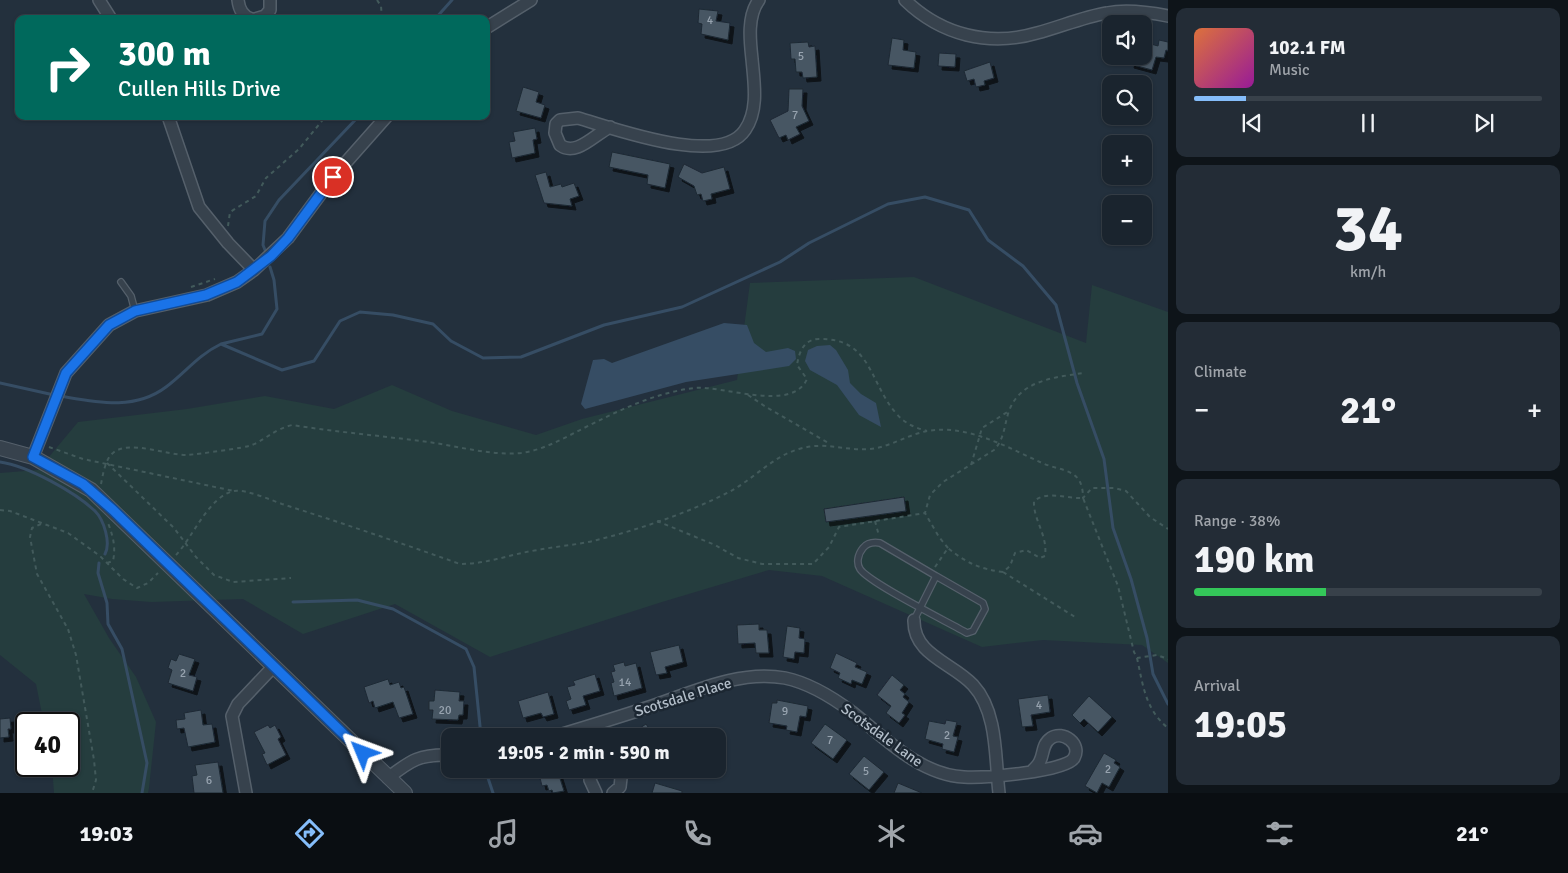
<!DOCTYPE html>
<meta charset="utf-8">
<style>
:root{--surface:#1a242e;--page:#232c36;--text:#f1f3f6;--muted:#9fa4aa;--line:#38414a;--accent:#85bdfa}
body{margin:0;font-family:Signika,sans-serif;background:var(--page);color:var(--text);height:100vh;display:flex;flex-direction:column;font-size:19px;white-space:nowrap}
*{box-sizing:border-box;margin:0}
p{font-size:16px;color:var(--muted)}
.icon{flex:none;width:28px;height:28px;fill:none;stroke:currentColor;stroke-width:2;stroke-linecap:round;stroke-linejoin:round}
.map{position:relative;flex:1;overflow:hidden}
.sheet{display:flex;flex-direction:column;gap:8px;padding:8px;background:#0e1419;width:400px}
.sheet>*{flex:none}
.guide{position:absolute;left:15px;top:15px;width:475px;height:105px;border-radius:10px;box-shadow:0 1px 4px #0004,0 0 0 1px var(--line);background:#00695c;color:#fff;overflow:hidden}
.tools{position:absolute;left:1102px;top:15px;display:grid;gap:10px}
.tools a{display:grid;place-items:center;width:50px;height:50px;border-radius:10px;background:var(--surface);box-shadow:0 1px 4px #0004,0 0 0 1px var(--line);font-size:25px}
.speed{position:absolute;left:15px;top:712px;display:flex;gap:10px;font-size:25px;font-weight:700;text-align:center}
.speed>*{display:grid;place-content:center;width:65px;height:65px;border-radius:50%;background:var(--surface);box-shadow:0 1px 4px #0004,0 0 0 1px var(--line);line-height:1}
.speed .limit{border:2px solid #111;border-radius:8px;background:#fff;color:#111}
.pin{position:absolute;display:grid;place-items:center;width:42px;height:42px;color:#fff;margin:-21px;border:2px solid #fff;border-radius:50%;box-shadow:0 1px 5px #0007}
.me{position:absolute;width:55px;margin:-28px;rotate:314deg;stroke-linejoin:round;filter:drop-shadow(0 0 4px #0008)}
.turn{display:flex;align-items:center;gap:18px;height:105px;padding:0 20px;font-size:22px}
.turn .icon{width:65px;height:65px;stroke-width:2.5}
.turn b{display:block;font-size:35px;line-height:42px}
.big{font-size:38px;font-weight:700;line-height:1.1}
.sheet .widget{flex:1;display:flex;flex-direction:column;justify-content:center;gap:8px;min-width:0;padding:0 18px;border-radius:10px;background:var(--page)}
.sheet .dial{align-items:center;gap:0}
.dial b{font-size:65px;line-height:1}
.song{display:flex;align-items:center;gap:15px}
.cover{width:60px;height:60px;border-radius:8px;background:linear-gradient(135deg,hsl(20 70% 55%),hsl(300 70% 35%))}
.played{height:5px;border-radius:2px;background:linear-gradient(90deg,var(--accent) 15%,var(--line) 15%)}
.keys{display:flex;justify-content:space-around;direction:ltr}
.heat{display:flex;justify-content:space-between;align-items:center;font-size:28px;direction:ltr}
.charge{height:8px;border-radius:4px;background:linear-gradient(90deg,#34c759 38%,var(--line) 0)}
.trip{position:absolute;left:441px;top:728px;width:285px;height:50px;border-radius:10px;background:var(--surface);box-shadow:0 1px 4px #0004,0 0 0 1px var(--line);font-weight:700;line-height:50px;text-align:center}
.dock{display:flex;height:80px;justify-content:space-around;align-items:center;background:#0a0e12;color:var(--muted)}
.dock .icon{width:35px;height:35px}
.dock .selected{color:var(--accent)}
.dock b{font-size:22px;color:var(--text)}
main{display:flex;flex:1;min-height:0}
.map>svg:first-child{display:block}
.green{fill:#253d3e}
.water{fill:#364d64}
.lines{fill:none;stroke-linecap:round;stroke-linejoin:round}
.stream{stroke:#364d64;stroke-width:3}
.building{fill:#465663;stroke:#1e2934;filter:url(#shadow)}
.service-casing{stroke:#55606b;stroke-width:8}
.minor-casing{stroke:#55606b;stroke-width:14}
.tertiary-casing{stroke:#55606b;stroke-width:16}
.path{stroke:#425a5b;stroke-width:2;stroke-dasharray:4 4;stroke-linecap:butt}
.service{stroke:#37424d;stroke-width:5.5}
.minor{stroke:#37424d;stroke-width:11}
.tertiary{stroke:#37424d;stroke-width:14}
.route-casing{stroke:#114b97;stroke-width:12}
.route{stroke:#1a73e8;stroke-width:9}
.labels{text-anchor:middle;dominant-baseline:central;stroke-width:5;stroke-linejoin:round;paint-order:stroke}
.number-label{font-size:12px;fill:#97a3af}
.street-label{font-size:15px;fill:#b2bdc8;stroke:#1c2732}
</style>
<main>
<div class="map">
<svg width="1168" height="793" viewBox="0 0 1168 793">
<defs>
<filter id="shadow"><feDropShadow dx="4" dy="4" stdDeviation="0" flood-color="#0009"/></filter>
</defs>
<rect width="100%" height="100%" fill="#23303d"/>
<path class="green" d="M914,277L1086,343L1092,285L1168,312V663L1142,645L1043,640L982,647L822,576L769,570L662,602L490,657L395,604L303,634L243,599L151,602L112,599L84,594L109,638L136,677L156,722L149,788L148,793H54L52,766H69V724H44L36,684L0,655V473L38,470L78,422L187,409L265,396L334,409L392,385L452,411L536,435L582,419L737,380L750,283Z"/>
<path class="water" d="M724,323L747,325L754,343L766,352L788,348L795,351L796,359L789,366L686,382L585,409L581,404L593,360L604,359L612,363Z
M830,345L836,350L848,370L850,383L861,394L876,403L881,427L859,415L837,385L810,370L805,361L808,350L817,346Z"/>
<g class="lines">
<path class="stream" d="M435,19L452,0
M265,250L263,245L265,221L279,200L359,116
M221,344L262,334L277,309L274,280L270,267
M0,383L54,395
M60,396C96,402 134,411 166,387C185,373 198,355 221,344L282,370L314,361L340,321L360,312L393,315L433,324L451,341L483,358L521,357L604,325L682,307L780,262L809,243L888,204L925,197L969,210L988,240L1023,266L1056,305L1077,383L1104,459L1113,528L1131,579L1147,638L1153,674L1168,704
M0,462C28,466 75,492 95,511C104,520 111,543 105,554
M99,563L98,573L107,603L108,624L122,649L147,763L142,793
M293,602L357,600L393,609L466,649L474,667L481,736
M485,769L493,793"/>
</g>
<path class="building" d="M699,9L718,11L716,21L730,23L728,40L701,34L702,24L698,23Z
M892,38L904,40L903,50L916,52L914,68L888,65Z
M1159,40L1168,42V51L1166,50L1164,58L1156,57L1152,70L1130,64L1132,56H1144V42L1158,46Z
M808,42L809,47L815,46L817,77L803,78L802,72H796L795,59H791L790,43Z
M939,53L956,54L955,67L938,66Z
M990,62L994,78L984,81L985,85L976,87L974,79L967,81L964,71Z
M523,87L539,92L536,102L545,105L541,118L516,111Z
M789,89H803L802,106L809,121L796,127L800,134L788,140L786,135L779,138L770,120L788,111Z
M535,128L537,139L533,140L535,153L512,158L509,142L515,141L513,132Z
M612,152L670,164L665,188L647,184L648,175L609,167Z
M684,164L702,173L724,167L730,189L711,194L712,199L703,201L701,194L697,195L694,186L678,177Z
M546,172L550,187L561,184L562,187L574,183L579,196L570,199L572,206L544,203L535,175Z
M904,497L906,511L826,522L824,509Z
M759,624V630H767L769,653H756L755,643L738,644L737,625Z
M787,626L800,628L799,638L805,639L804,653L795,652L794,659L783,657Z
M679,645L683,662L665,667L667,673L656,675L650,652Z
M836,653L857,663L855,667L867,672L862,684L852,680L851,684L838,678L840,673L830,668Z
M179,654L195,659L189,675L197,677L193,691L168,683L172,670L168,668L171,659L176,661Z
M624,662L625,666L636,663L642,688L614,696L611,683L614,682L611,672L615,671L613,665Z
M595,674L600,691L583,696L586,705L569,710L566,701L571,699L567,687L575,685L573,681Z
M892,675L904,685L900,690L905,694L903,697L909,702L902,713L905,715L899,723L886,713L891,706L877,695Z
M388,679L390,685L399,682L401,688L404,687L413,714L399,718L393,702L375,708L373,701L369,703L364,687Z
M435,690L460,692L459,701H464L463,715H459L458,720L432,719L433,710H429V701H434Z
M548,692L554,714L543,717L541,713L523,718L518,701Z
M1048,695L1050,712L1031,715L1033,726L1022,727L1018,699Z
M1089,696L1112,717L1098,732L1084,719L1080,723L1072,715Z
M777,700L808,706L806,717L800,716L797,732L786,730L787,726L769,723L772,703H777Z
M201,710L203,725L212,724L215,742L188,747L184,728L177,729L176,720L185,719L184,713Z
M10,718L11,729H8L9,737L0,738V719Z
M946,720L957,722L953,736L958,737L954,752L942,749L943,744L925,739L929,721L945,724Z
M646,724L654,736H628Z
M825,724L847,740L833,759L811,743Z
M268,725L270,728L275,725L281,737L278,739L286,755L267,765L262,754L265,753L254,732Z
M1104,753L1116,760L1114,763L1120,767L1109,787L1102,783L1097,793L1085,786Z
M864,756L884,772L869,790L849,774Z
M218,762L223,793H194L192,776L197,775L195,765Z
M541,769H557L564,791L553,793L552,790L549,791L547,785L542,786L540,778L543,777Z
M655,783L682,791V793H652Z
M898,783L922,793H894Z"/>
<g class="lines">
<g class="service-casing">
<path id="service" d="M121,282L131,296L135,311
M914,620L936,576L880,543C874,542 868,542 863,548C858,554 856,563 860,569C869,583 948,622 967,633L973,631L985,609L983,603L936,576"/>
</g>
<g class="minor-casing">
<path id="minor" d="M99,0L111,19
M238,0C239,9 243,17 252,19
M905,0C941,35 989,47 1037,33C1060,27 1083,17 1107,13C1127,9 1148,12 1168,16
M255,19L265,16L270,10V0
M486,28L531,0
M168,116L199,207L228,243L254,270
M610,127C594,135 576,157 560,145L555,133L556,124L560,120L578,118C613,128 720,168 745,130C759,110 754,82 752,59C750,41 747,16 759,0
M33,457L66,373L109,325L135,311L207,295L237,282L254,270L288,238L333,177L387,116
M914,620C913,655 953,663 973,685C998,712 995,759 999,793
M556,736C586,727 616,718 646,708C689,694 739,669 785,678C809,683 832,697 852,712C885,738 920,775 964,777C982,778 1066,772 1074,758C1082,744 1063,730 1051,738C1042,744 1044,753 1040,761C1039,764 1035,768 1033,770
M593,769L590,780L596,793
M388,778C411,760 420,754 450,755
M246,793L232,716L238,704L274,666
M613,793L620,787L621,778L616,769"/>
</g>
<g class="tertiary-casing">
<path id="tertiary" d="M0,448L33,457L91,490L405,793"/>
</g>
<path class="path" d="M377,0L381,6L382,19
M228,226L230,212L256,196L266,178L299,149L326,116
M191,287L215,279
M748,395L766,407L830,444
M49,447L83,459L234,491
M107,463L174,528L196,557L214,575L233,582L291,578
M971,465L982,428L1009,411
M101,484C103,475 105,459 113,453C129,439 168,456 188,455C197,454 246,448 252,445C268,438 273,430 292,425C337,432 383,436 428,442C458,446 491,456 521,453C544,450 564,438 584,428C620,410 654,393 694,388C723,385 792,413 807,379L797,365C799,352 804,339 819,339C871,338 869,381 895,412C904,423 913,427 927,431
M0,510L10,511L68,533L100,556L123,579L137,588L148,583L158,573
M657,521L715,545L738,558L762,564H813L829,547L839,527L925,513
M875,521L879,536
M41,524L32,528L30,537L37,574L68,629L76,655L94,760L96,780L92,793
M948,548L939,537L925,513L930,495L943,482L994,450C1005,438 1004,425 1009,411C1020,380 1056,377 1084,373
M176,555C193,537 209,496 234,491C246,489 271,500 282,504C342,523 401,543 460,564C488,564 510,554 538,550C557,546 578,545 597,540C640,529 685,514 725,494C751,482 771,457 799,449C825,441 844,451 870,449C890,447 907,435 927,431C967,424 1007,447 1042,463C1063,472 1083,468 1083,498L1092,488H1114L1126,491L1150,517L1168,529
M107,563L113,561C116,547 113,536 108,523
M935,567L948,548C966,563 980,569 1003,572L1010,566L1015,553L1026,550L1040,558L1045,556C1048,535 1033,520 1034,501C1048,490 1066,499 1083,498L1118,586L1134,652L1137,658L1157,655L1168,659
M1003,572L1075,617
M1137,658C1143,685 1145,709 1168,728"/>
<use href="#service" class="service"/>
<use href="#minor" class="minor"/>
<use href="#tertiary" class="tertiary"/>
</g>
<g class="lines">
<g class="route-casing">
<path id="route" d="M333,177L288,238L271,256L237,282L206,295L135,311L109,325L66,373L33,457L83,484L113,510L363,753"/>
</g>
<use href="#route" class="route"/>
</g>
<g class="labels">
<g class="number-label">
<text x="710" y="20">4</text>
<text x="801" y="56">5</text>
<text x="795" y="115">7</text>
<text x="183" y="673">2</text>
<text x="625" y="682">14</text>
<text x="1039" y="705">4</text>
<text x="445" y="710">20</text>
<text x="785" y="711">9</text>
<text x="947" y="735">2</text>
<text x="830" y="740">7</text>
<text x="1108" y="769">2</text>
<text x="866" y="771">5</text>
<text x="209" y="780">6</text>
</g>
<g class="street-label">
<text transform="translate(683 697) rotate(-17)">Scotsdale Place</text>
<text transform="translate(882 735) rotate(36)">Scotsdale Lane</text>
</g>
</g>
</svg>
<div class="tools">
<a><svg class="icon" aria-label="sound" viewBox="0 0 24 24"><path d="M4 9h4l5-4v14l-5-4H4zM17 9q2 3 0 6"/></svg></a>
<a><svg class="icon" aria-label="search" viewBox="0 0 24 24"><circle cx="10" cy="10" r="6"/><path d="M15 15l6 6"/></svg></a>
<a>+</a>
<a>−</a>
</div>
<div class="speed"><div class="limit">40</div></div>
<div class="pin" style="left:333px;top:177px;background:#d93025"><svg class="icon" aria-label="arrive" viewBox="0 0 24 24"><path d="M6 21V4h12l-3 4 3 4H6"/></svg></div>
<svg class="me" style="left:363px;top:753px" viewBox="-20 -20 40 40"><path d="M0-17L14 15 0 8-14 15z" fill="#1a73e8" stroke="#fff" stroke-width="4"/></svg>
<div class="trip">19:05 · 2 min · 590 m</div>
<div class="guide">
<div class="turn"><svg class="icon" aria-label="right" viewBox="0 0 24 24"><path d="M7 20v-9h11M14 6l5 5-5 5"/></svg><div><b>300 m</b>Cullen Hills Drive</div></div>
</div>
</div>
<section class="sheet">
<div class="widget">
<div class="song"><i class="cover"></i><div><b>102.1 FM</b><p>Music</p></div></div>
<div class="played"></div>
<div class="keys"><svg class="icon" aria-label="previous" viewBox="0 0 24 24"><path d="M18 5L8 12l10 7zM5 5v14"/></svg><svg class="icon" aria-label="pause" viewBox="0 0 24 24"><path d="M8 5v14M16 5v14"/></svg><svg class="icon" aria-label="next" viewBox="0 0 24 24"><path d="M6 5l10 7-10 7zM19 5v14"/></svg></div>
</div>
<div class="widget dial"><b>34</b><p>km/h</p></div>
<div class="widget"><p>Climate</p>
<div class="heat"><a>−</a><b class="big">21°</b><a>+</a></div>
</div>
<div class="widget"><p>Range · 38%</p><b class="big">190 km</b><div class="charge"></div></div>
<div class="widget"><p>Arrival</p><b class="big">19:05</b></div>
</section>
</main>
<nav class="dock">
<b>19:03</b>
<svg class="icon selected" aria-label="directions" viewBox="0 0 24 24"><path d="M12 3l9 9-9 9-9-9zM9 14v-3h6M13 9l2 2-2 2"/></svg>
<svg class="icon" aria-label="music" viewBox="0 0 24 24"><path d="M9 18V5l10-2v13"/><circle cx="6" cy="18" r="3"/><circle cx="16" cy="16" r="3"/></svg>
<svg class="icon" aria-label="phone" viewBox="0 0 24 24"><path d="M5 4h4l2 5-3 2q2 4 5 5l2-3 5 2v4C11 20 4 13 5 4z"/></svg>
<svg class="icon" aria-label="climate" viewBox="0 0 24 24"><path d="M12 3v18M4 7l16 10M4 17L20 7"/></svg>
<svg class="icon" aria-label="car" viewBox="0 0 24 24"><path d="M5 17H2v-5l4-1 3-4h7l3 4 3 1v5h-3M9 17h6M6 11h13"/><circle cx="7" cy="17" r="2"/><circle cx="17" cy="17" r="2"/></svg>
<svg class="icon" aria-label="filters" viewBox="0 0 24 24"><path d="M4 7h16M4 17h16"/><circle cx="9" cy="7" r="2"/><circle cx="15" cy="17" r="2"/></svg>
<b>21°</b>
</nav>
